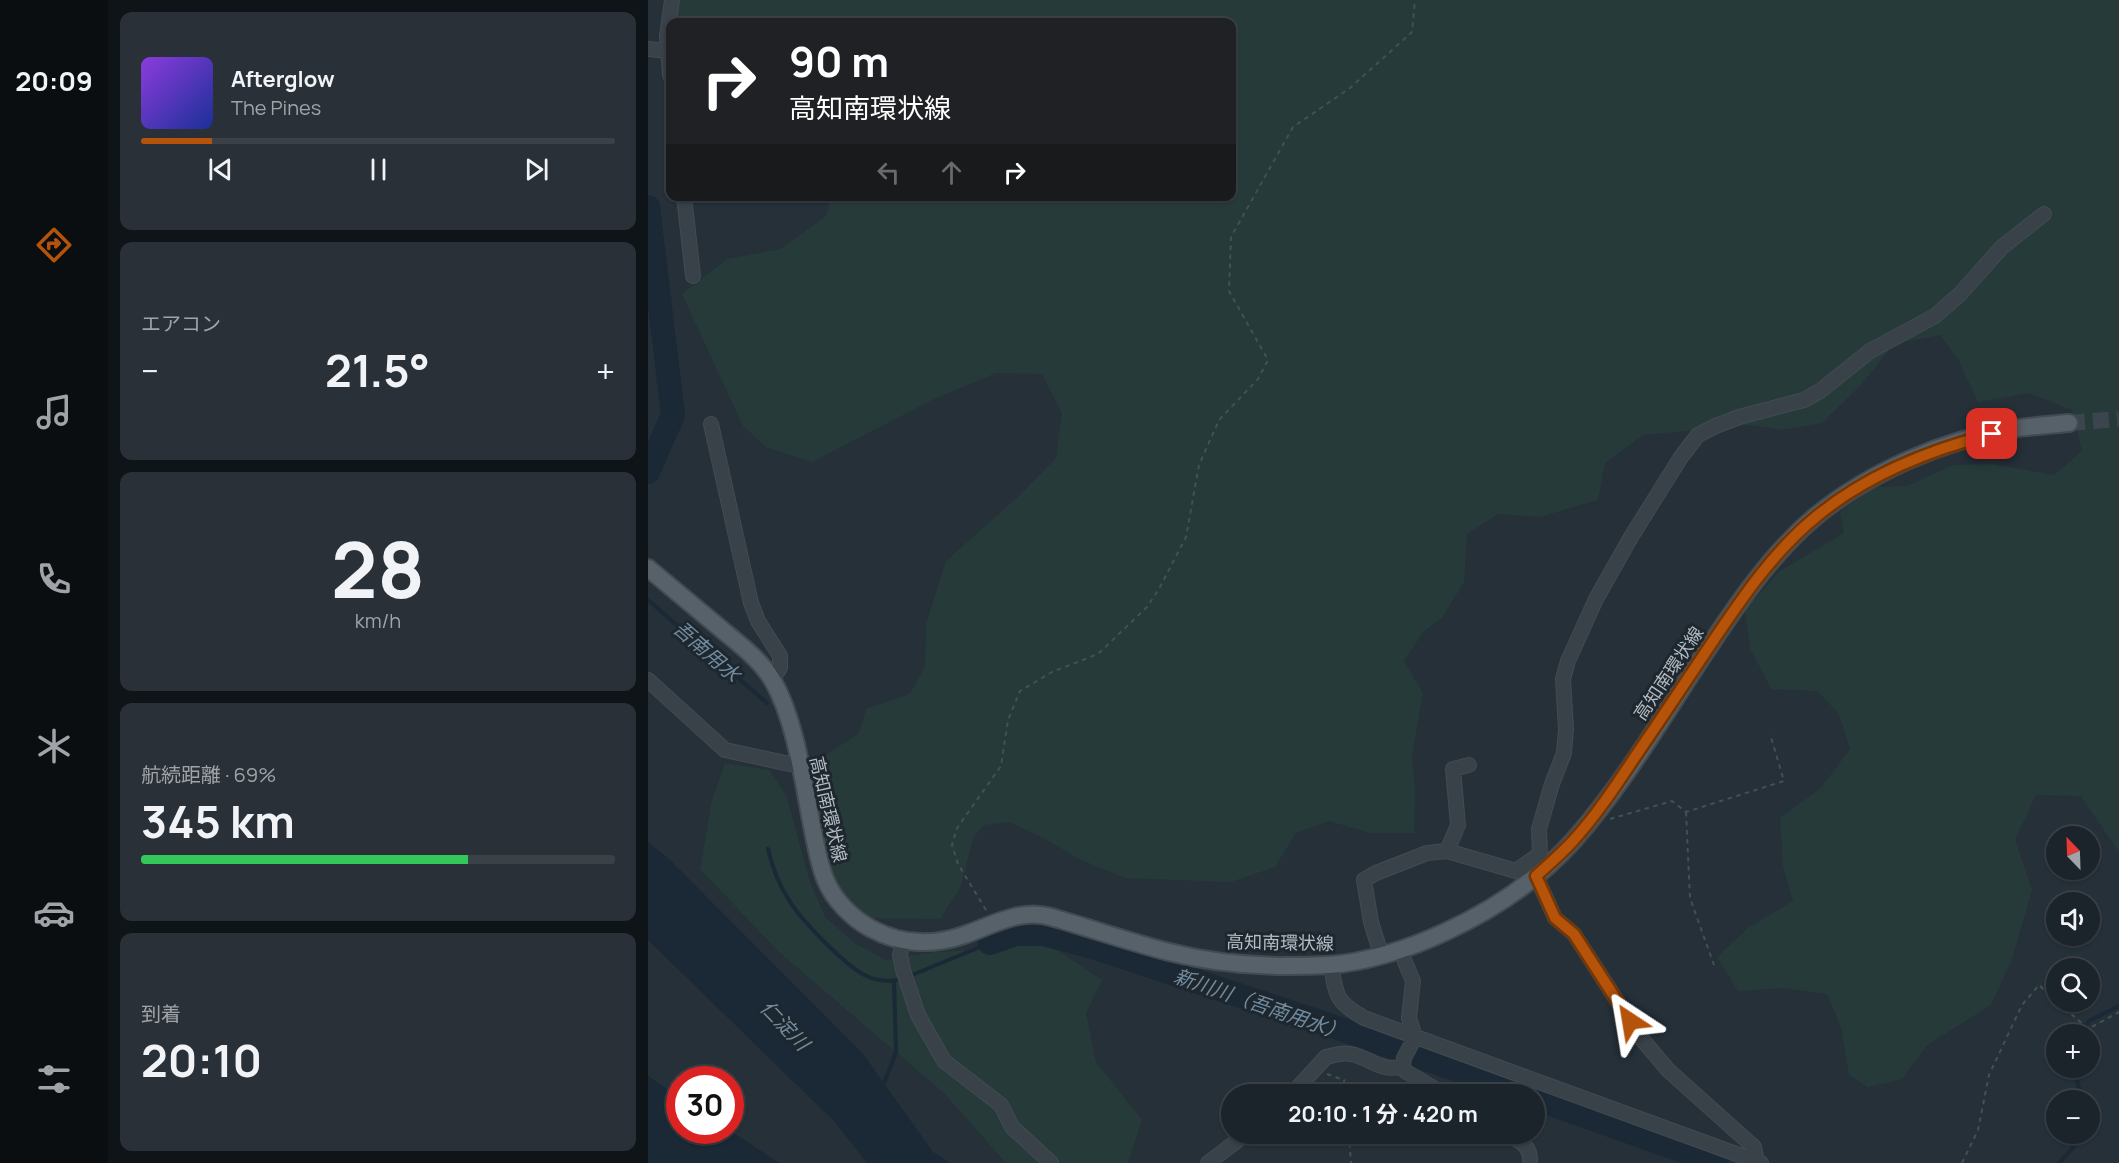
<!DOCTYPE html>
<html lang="ja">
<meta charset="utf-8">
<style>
:root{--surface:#1c242b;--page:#293037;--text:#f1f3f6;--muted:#a0a4a9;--line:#3a4147;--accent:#b45309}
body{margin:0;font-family:Manrope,"Noto Sans JP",sans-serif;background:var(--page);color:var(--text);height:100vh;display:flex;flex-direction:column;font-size:22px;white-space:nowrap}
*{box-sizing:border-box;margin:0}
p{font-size:20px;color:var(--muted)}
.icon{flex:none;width:33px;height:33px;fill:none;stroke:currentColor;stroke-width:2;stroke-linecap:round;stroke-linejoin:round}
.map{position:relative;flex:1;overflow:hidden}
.sheet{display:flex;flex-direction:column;gap:12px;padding:12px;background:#0f1418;width:540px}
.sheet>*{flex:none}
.banner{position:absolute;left:18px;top:18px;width:570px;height:183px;border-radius:12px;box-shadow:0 2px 4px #0004,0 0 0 2px var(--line);background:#202124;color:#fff;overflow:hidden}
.needle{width:39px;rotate:337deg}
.fabs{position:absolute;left:1398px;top:826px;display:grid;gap:12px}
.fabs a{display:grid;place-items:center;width:54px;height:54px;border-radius:50%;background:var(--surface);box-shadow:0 2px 4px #0004,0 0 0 2px var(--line);font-size:30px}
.speed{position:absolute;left:18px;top:1066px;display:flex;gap:12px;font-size:30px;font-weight:700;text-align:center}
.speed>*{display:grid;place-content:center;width:78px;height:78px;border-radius:50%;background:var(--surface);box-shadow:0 2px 4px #0004,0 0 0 2px var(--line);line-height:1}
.speed .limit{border:9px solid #d22;background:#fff;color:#111}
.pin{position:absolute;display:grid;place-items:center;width:51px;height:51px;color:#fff;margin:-26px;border-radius:12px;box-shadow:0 3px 9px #0006}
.me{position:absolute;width:66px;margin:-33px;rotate:327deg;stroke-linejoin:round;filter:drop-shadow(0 0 4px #0008)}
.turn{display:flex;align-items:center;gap:21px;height:126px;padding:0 24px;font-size:27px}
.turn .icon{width:78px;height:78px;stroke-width:2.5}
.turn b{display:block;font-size:42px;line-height:51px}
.lanes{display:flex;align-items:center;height:57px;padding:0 24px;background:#0003;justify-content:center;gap:30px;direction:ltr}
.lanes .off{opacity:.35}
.big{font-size:45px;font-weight:700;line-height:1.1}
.sheet .widget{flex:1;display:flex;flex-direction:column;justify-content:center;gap:9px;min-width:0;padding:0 21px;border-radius:12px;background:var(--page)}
.sheet .dial{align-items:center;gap:0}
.dial b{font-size:78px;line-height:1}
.song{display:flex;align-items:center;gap:18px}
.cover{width:72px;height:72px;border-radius:9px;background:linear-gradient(135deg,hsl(270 70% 55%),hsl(230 70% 35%))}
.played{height:6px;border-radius:3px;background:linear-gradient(90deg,var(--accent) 15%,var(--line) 15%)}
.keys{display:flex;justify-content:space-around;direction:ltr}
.heat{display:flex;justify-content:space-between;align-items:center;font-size:33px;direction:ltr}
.charge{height:9px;border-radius:4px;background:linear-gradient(90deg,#34c759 69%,var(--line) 0)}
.trip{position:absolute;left:573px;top:1084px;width:324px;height:60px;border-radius:30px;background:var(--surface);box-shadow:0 2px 4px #0004,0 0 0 2px var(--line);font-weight:700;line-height:60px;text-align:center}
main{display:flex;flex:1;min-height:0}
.tab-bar{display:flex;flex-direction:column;width:108px;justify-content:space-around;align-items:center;background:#0b0e11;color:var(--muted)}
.tab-bar .icon{width:42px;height:42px}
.tab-bar .active{color:var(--accent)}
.tab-bar b{font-size:27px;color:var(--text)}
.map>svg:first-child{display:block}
.green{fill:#273a3a}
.water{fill:#1a2935}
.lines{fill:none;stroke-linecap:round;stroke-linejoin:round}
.stream{stroke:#1a2935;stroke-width:4}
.river{stroke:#1a2935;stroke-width:24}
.major-tunnel{stroke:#3a454e;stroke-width:16;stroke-dasharray:16 8;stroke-linecap:butt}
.minor-casing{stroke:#424b52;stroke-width:16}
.major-casing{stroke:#424b52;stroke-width:20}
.path{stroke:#405251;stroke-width:2;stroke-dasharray:4.5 4.5;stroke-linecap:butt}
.minor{stroke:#394249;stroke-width:14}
.major{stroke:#576169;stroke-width:16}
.route-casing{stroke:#753606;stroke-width:15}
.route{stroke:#b45309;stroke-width:10}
.labels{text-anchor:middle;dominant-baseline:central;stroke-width:6;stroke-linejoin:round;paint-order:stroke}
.street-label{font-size:18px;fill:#b4bdc5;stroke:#1e272e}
.water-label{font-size:20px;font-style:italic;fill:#718ba0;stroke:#1e272e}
</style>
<main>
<nav class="tab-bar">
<b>20:09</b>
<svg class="icon active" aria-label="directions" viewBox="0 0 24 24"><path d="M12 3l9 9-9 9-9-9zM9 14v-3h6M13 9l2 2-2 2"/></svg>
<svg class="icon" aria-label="music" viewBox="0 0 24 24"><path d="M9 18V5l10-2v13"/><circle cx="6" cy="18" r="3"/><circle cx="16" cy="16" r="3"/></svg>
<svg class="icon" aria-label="phone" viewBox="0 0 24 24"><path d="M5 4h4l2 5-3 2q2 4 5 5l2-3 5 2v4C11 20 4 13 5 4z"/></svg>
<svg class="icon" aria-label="climate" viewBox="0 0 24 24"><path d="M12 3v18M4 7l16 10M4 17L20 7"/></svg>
<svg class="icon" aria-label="car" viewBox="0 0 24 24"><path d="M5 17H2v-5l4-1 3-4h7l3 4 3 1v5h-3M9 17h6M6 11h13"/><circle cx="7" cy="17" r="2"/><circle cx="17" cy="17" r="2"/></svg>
<svg class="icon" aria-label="filters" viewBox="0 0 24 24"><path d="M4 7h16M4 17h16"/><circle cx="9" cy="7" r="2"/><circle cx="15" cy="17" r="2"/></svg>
</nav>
<section class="sheet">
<div class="widget">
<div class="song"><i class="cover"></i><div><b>Afterglow</b><p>The Pines</p></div></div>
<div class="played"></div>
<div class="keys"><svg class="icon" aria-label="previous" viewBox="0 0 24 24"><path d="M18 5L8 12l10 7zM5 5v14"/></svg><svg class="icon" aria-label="pause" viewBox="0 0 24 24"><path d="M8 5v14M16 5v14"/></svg><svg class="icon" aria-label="next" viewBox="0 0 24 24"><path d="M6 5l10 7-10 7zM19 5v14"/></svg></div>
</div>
<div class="widget"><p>エアコン</p>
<div class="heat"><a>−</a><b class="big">21.5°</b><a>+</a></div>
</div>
<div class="widget dial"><b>28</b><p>km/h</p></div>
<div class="widget"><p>航続距離 · 69%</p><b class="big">345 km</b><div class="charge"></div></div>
<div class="widget"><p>到着</p><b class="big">20:10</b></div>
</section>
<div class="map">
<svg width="1471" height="1163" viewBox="0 0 1471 1163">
<rect width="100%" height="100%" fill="#253039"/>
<path class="green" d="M16,0H1471V852L1433,796L1388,795L1367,840L1384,890L1364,959L1343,1005L1279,1045L1254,1079L1220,1087L1201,1075L1193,1027L1179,994L1134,988L1090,991L1069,957L1100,928L1145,901L1135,866L1132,818L1173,788L1202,749L1191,714L1169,691L1123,689L1102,648L1097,610L1132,571L1196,533L1192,512L1225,487L1259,486L1305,465L1345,464L1406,475L1434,451L1424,410L1381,393L1330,402L1310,359L1292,335L1246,344L1214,384L1174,423L1134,430L1103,425L995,435L957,463L950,500L892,517L850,514L819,534L816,582L794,618L776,631L756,661L775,693L764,755L767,789L766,833H722L681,821L648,833L627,867L583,882L477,878L431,859L399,840L362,822L336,825L325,838L313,886L292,919L217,918L194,892L173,845L166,792L160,767L211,733L218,709L262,694L277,666L278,624L298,561L373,494L408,458L414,413L394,374L348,373L282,401L164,462L118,447L95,426L34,294L79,259L133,249L178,216L183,197L584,196V22H24L17,14Z
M77,763L121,770L139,797L161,879L177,917L208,944L238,960L286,952L334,950L365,943L403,946L454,980L438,1013L448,1062L494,1120L480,1163H358L296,1093L131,952L52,869L64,800Z"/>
<path class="water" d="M0,842L20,858L215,1054L285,1152L302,1163H219L186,1121L0,940Z
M0,1076L31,1097L32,1131H83L131,1163H0Z"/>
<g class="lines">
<path class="stream" d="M0,600L119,703
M120,849C124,866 131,885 141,900C152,919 201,970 221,977C229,981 244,982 253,979
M264,975L342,943
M1431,1035L1441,1021L1471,1006
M1426,1068L1434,1101
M235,1086L248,1052L246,981
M1411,1163L1428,1144L1430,1134"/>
<path class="river" d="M0,207L25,415L0,472
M342,943L368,934H395L448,948L699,1031L879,1095
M886,1098L1069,1163"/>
<path class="major-tunnel" d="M1421,423L1471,419"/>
<g class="minor-casing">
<path id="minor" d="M0,49L20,51
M22,75L19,36L24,0
M36,196L45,276
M63,424L103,603L110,621L132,656V668L124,679
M0,680L77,750L151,766
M799,851L810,825L805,769L821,765
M882,869L888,876L907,918L926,934L993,1038L1020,1070L1106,1147L1109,1162
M255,941L252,955L255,970L270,1015L296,1061L353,1105L364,1127L403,1163
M733,954L723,922L716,880L728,873L779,853L799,851L868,871L892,854L891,829L904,784L916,753L918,729L915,679L920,661L948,599L983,537L1033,457L1050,435L1068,426L1091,417L1156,400L1172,391L1222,351L1287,316L1312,294L1354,247L1396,214
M683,965C688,996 688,1002 716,1018L1113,1163
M755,1066L757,1071L797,1095
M643,1095L678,1057C686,1055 695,1052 703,1054C723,1058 733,1073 755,1066L756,1058L767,1037L761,1018L765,981L757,962
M859,1134C873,1142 883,1145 882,1163
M560,1163L598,1134"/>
</g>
<g class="major-casing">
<path id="major" d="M0,568C24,588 48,608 72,628C91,644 113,660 125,681C149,723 156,788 166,836C169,851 172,867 178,881C186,900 204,918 222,928C251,944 283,946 313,936C344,926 370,908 403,917C442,928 481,942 521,952C572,965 627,968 680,965C717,963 763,948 797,932C845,910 891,879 926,840C978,781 1018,711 1061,647C1092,600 1125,552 1168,516C1222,472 1295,440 1364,429C1383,426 1402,425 1421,423"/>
</g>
<path class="path" d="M1038,812L1042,898L1066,965
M962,819L1024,801L1038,812L1136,781L1122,734
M338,910L310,864L304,845L309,828L353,766L360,720L372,691L404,672L450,654L499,607L511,589L538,537L551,465L571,420L610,379L620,360L581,291L583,237L645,127L702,88L764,32L767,0
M1410,1002L1440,1029L1471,1012
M679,1074L696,1080L698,1095
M701,1134L703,1163
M1314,1163L1330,1130L1341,1075L1374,1005L1391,985L1408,1001"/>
<use href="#minor" class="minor"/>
<use href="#major" class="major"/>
</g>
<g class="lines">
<g class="route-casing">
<path id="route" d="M982,1021L926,934L907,918L888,876C900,865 913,854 924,842C949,815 969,784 989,754C1011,722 1033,689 1055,656C1088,607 1122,554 1169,516C1220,474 1281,450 1344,434"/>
</g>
<use href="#route" class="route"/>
</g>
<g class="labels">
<g class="street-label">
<text transform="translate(1020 673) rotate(-56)">高知南環状線</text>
<text transform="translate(181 809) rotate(77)">高知南環状線</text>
<text transform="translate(632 942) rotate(1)">高知南環状線</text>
</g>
<g class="water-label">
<text transform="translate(59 651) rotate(41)">吾南用水</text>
<text transform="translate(612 1004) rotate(19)">新川川（吾南用水）</text>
<text transform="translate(137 1025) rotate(46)">仁淀川</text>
</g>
</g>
</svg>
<div class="fabs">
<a><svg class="needle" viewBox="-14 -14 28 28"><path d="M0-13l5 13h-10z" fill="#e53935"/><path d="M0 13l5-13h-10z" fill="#a0a4a9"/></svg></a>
<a><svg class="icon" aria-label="sound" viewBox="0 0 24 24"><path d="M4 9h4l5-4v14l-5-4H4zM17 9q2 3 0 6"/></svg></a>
<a><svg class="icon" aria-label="search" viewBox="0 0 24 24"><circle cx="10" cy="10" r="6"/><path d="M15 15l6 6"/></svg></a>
<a>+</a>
<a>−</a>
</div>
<div class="speed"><div class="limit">30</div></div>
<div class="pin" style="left:1344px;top:434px;background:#d93025"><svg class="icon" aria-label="arrive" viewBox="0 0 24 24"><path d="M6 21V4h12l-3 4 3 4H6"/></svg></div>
<svg class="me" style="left:982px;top:1021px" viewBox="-20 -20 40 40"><path d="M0-17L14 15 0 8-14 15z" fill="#b45309" stroke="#fff" stroke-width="4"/></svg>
<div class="trip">20:10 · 1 分 · 420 m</div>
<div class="banner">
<div class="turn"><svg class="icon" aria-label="right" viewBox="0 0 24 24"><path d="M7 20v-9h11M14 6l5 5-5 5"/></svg><div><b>90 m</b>高知南環状線</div></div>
<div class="lanes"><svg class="icon off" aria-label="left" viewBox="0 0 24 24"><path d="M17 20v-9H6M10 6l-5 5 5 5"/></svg><svg class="icon off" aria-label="ahead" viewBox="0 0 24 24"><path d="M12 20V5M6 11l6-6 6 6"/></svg><svg class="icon" aria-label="right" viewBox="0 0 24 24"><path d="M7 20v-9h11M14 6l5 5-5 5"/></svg></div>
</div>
</div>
</main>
